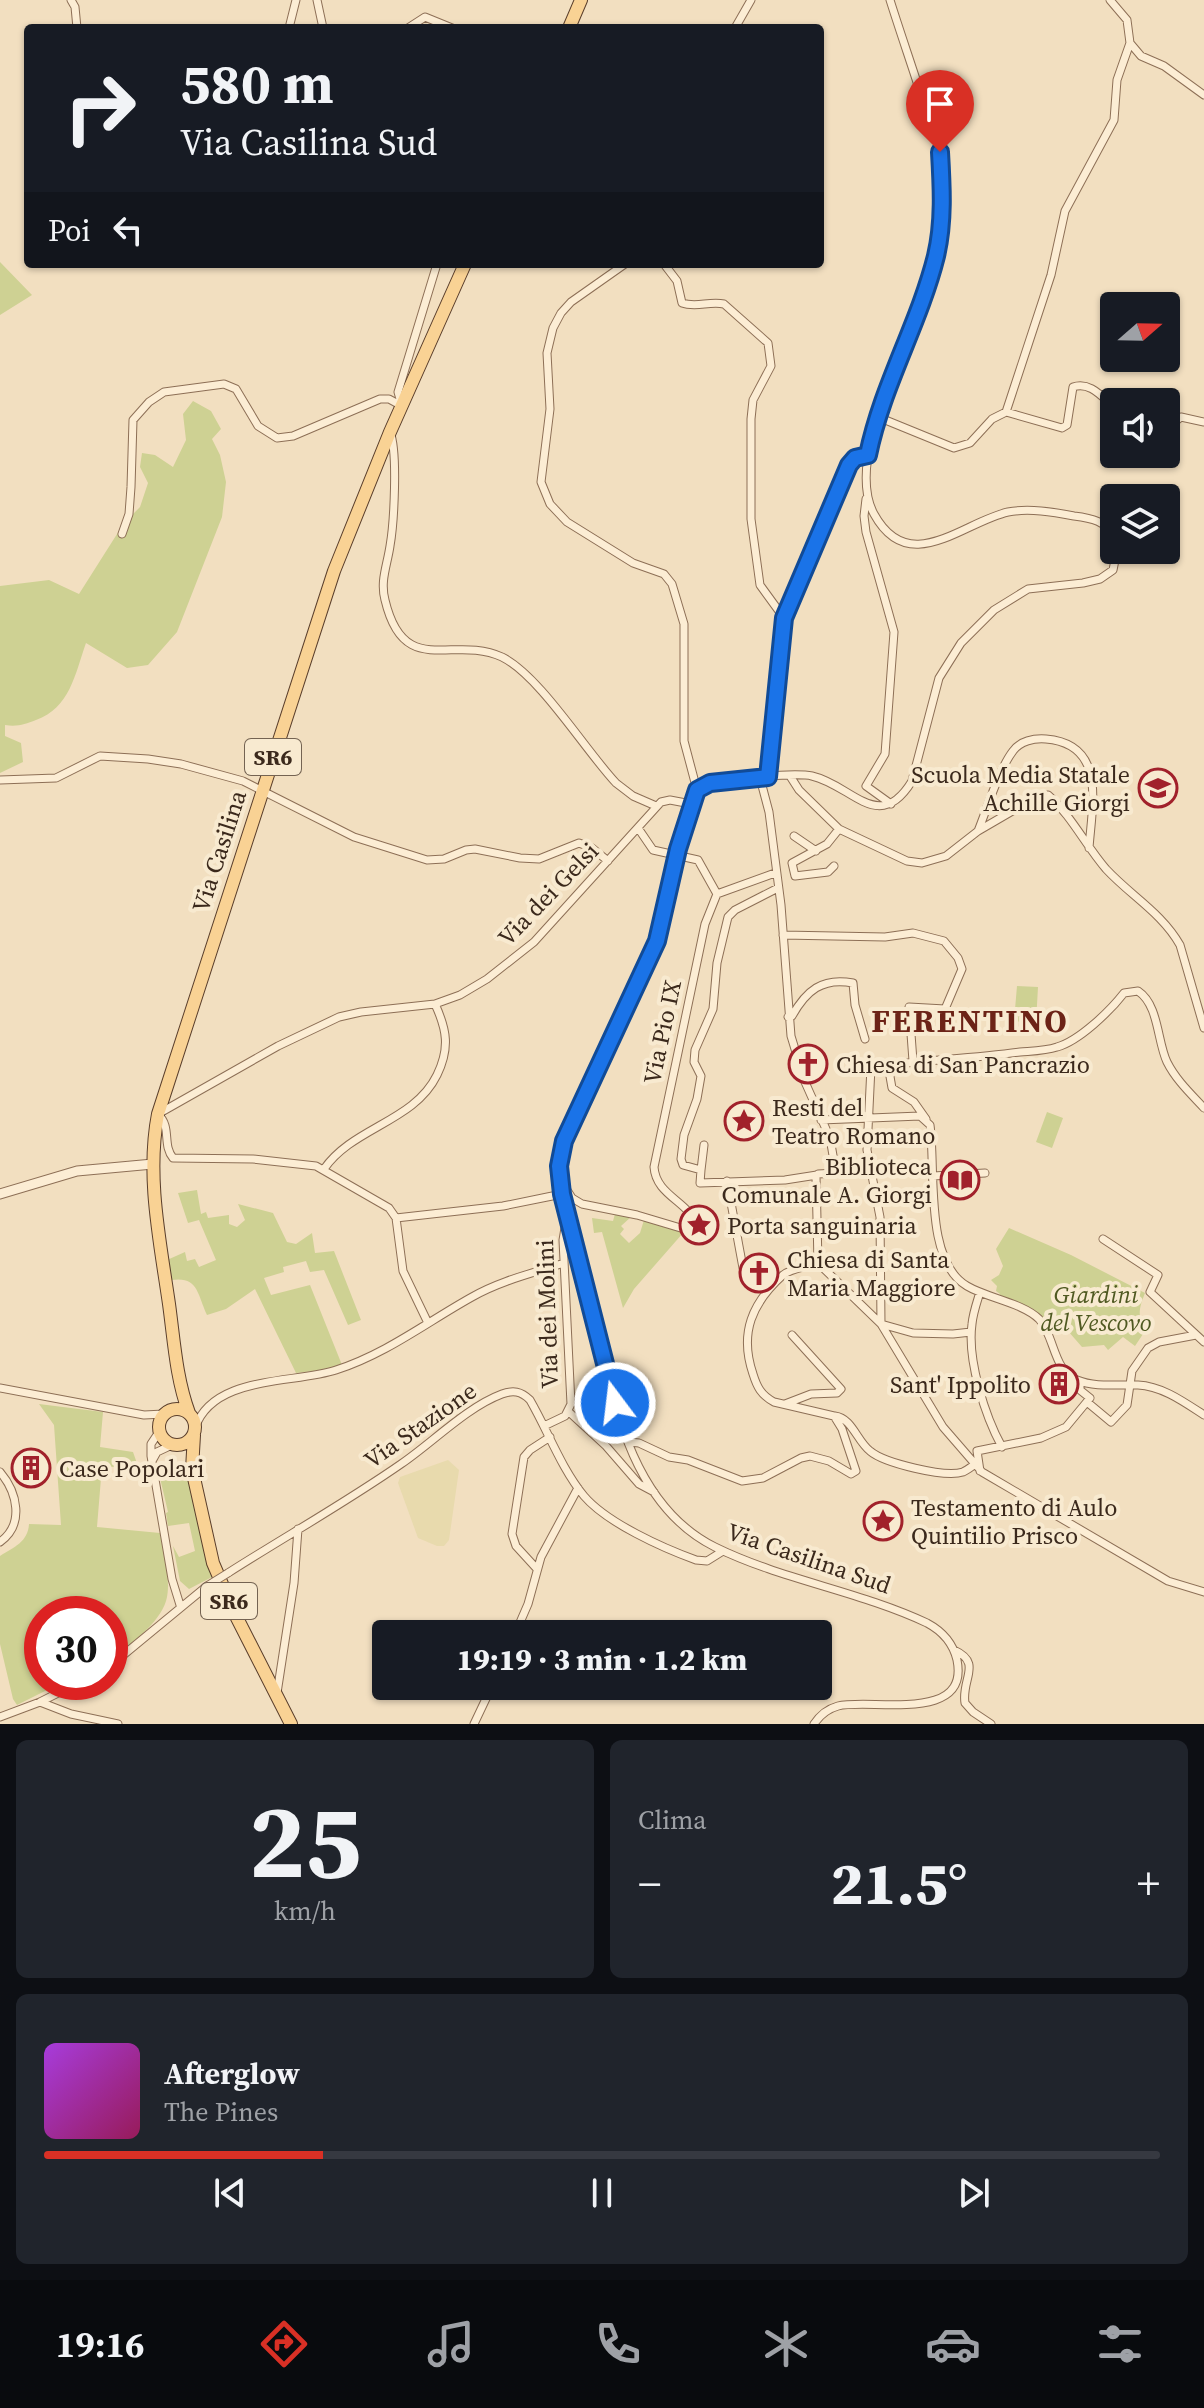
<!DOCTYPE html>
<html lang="it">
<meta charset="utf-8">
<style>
:root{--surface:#171b24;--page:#20242c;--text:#f1f3f6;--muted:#9ea1a6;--line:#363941;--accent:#d93025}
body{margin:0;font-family:"Source Serif 4",serif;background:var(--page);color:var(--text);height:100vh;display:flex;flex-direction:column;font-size:30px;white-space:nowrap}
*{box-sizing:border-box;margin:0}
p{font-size:26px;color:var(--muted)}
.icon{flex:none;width:44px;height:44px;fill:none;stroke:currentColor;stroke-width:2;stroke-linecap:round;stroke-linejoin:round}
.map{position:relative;height:1724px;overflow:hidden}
.drawer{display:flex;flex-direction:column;gap:16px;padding:16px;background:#0d0f14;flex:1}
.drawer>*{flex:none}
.top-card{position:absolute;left:24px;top:24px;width:800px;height:244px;border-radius:8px;box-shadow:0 2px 6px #0004;background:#171b24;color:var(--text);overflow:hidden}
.needle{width:52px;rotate:70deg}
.tools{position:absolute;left:1100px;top:292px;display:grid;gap:16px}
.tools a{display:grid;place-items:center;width:80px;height:80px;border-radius:8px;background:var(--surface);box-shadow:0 2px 6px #0004;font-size:40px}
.speed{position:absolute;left:24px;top:1596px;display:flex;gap:16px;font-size:40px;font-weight:700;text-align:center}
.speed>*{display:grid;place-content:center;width:104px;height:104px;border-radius:50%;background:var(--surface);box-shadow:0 2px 6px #0004;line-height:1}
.speed .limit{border:12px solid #d22;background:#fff;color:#111}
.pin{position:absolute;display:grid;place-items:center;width:68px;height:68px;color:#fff;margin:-82px -34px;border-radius:50% 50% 50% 0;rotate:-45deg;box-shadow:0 0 8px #0007}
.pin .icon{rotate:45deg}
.me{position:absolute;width:88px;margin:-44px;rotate:345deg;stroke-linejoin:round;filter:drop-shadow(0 0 6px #0008)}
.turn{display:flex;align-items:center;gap:28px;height:168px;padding:0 24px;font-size:36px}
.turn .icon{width:104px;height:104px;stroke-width:2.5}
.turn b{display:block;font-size:56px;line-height:68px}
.then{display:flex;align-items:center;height:76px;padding:0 24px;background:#0003;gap:16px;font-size:30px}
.big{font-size:60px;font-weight:800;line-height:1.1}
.drawer .tile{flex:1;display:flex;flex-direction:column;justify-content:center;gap:12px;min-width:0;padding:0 28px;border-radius:12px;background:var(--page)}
.drawer .dial{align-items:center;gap:0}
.dial b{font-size:104px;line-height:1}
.song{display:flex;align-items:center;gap:24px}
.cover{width:96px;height:96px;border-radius:12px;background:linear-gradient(135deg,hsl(280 70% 55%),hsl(330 70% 35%))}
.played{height:8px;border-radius:4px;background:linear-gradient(90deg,var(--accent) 25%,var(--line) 25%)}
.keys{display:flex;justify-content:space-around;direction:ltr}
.heat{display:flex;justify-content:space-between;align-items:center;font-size:44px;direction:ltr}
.drawer .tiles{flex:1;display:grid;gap:16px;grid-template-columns:1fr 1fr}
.tile:last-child{grid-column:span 2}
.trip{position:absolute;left:372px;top:1620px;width:460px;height:80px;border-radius:8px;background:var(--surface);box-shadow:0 2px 6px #0004;font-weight:800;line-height:80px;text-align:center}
.tab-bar{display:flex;height:128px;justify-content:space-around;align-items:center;background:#090b0e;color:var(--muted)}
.tab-bar .icon{width:56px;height:56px}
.tab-bar .selected{color:var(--accent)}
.tab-bar b{font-size:36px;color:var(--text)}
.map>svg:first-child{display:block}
.farmland{fill:#e8daad}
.green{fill:#ced193}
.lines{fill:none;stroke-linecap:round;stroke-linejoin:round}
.minor-casing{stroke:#8d6f56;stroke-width:9}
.tertiary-casing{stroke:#8d6f56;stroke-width:11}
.primary-casing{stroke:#5a3e2b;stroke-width:14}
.minor{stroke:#fcedd4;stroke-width:7}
.tertiary{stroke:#fcedd4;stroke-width:9}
.primary{stroke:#f9d294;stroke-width:12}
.minor-bridge-casing{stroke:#8d6f56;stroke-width:9;stroke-linecap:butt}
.minor-bridge{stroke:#fcedd4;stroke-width:7}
.route-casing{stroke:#114b97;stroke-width:20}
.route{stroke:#1a73e8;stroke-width:14}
.labels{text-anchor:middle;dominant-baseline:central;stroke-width:8;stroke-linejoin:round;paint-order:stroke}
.shield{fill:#f8ead0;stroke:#746352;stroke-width:2}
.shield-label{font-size:22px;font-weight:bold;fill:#3b291c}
.poi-label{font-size:24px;fill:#3b291c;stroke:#f8ead0;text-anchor:start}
.street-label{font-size:24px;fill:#3b291c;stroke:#f8ead0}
.park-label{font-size:24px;font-style:italic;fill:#4f5921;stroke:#f8ead0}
.district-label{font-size:32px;font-weight:bold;letter-spacing:2px;fill:#6c2317;stroke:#f8ead0}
</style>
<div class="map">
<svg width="1204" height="1724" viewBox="0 0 1204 1724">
<rect width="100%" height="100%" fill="#f2dfc0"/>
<path class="farmland" d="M448,1460L459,1470L449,1540L444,1546H437L418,1538L398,1483L400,1477Z"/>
<path class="green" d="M0,262L32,295L0,315Z
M193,401L211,411L221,429L212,439L220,455L226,482L222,517L177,632L148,665L127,668L86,643C75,674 70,708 36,720C25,724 18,727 5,725V736L21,743L23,762L0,773V586L49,580L79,594L124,523L140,507L148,483L140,467L142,453L155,455L173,467L186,440L183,414Z
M1017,986L1038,987L1036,1023L1014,1021Z
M1047,1112L1063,1118L1052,1148L1036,1142Z
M197,1190L201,1214L206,1212L208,1218L229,1215V1224L237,1227L245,1220L238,1204L273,1213L287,1242L296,1244L312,1233L315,1253L334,1251L361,1320L348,1325L324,1270L310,1272L306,1261L283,1267L284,1272L264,1278L271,1295L310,1285L342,1365L323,1370L296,1373L255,1289L226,1309L207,1315C197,1293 198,1276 171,1280L167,1260L185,1252L187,1261L195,1259L199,1267L216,1260L199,1220L188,1223L178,1193Z
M615,1214L631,1217L621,1226L624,1229L620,1234L629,1243L640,1233L644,1220L683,1233L634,1289L623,1308L602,1232L594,1233L592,1218L613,1221Z
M1009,1228L1071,1255L1145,1293C1139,1308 1137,1316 1145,1331L1135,1346L1123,1337L1108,1350L1104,1345L1082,1347L1061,1323L1046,1331L1044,1322L998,1300L1000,1294L996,1291L997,1286L991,1280L999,1275L1003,1266L996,1249Z
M39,1404L103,1412L100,1447L133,1452L139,1469L102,1466L97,1527L160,1533C163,1553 172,1581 166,1601C160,1622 129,1648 110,1657V1614H42V1682H63L17,1705L13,1699L0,1644V1556C14,1547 28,1542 29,1524L61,1525L54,1425Z
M188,1473L214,1576L189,1589L180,1581L173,1546L179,1557L195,1551L189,1523L168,1526L166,1513L168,1512L160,1478Z"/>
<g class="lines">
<g class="minor-casing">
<path id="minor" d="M71,0L75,7L77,28
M317,0L323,28
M890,0C901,35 913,69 924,104C929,119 936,135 940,150C945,173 943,200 941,223C936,300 838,448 874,514C909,578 963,522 1008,512C1029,508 1053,512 1074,516C1091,518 1107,521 1114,538
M1110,0L1127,20L1130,43L1141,56L1164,66L1204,95
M289,28L296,0
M408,28L425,17L452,28
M735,28L751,0
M625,264L571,302L561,313L553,328L547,353L550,409L541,482L550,504L567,522L633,563L664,574L672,584L684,624V741L697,790
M664,264L677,281L682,303C696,308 709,301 724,304L768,343L771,366L753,400L751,419V519L760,585L784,618
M1006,412L1051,275L1065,211L1114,120L1117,80L1130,43
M878,417L954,448L970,443L992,419L1006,412L1062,428L1067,425L1073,387C1090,381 1102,397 1114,407
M1166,429L1181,417L1204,422
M390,432C398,452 394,523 390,546C387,566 380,581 385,600C404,680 453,634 502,657C540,676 585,750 616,783L633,796L656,806
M866,499L864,516L866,532L894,632L885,754L866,786L891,804
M122,534L129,514L131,487L133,420L149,402L164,392L224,384L236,389L258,426L277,438L293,436L380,399H389L402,406L398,392L437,264
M790,776L799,790L839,829L907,861L922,863L946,856L978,831L1038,796L1048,795C1071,815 1086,846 1106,869C1131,896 1162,913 1180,945L1204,1028
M768,777L784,618L849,465L855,458L868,455
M0,780L56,778L100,756L148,759L181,764L243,781L354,837L427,860L444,859L466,850L475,849L520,858L539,859L579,843L592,848L608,861
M638,828L653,850L698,860L717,894
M978,831C987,809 999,769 1013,751C1020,741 1034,738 1046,739C1107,744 1092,805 1089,848
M794,836L816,851
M834,866L828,872L795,876L792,863L827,844L839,829
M783,935L885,937L913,933L944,941L958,958L962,969L945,1009L909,1007L913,1061
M788,1017L792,1016C806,991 822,977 853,983L855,1005L865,1039
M888,1065L892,1088L914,1102L926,1119
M821,1120L920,1116L930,1125C936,1170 924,1261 967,1286C987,1298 1023,1303 1039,1319C1055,1336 1053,1371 1077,1380C1096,1388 1118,1384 1138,1385C1162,1386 1184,1402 1204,1415
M704,1145L701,1170L683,1165L681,1159L684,1135L697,1099L701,1076L694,1062L695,1050L713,1009L717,963L728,917L735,910L778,888
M324,1169C353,1127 414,1122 437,1075C450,1048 447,1030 435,1004
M701,1170L700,1183L785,1180L817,1175
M836,1173H870
M933,1176L985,1173
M561,1181L572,1198L582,1204L637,1215L684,1229L697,1226C689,1201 656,1196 654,1167L705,924L717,894L775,873
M727,1181L743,1268
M562,1194L503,1206L396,1218L389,1208L316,1166L253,1159L173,1158C162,1145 172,1127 158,1114L278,1046L339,1017L361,1012L435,1004L460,995L487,979L534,942L661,802L670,800L691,804
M396,1218L403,1271L428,1323
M1103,1239L1158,1275L1150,1292L1204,1342
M818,1263L881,1324L943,1427L982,1472L1168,1581L1204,1592
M980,1292C977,1302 973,1313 972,1324C967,1360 985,1416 1002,1447
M881,1324L880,1217L867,1150L871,1067C921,1060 970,1059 1020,1052C1032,1051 1045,1051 1057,1047C1079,1041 1110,1011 1124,993L1138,991C1159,1005 1157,1041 1167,1062C1176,1080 1191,1094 1204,1108
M881,1324L913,1333L953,1334L971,1332
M0,1388L144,1415L164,1414
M1087,1402L1111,1422L1127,1405L1132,1371L1148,1348L1159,1342L1196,1335
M785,1404L811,1394L837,1393L841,1389L792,1335
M569,1412L606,1446L639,1484L654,1492
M835,1416C852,1418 857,1441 870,1451C884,1463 945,1478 963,1472C967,1470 971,1467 974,1465
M544,1426L565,1416L571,1404L563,1240L567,1216
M195,1428C213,1375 293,1384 336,1370C386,1354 427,1322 472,1297C500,1281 533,1273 564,1263
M159,1432L151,1444V1456L172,1579L180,1605
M629,1442L639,1443L669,1457L688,1460L742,1481L763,1478L801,1458L810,1456L829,1461L851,1474L856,1471L842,1429L834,1416L774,1402C761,1395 757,1387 753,1374C739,1333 752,1303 783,1275C791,1268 808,1267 818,1263L816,1176L818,1174L836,1173L830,1138L805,1082L791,1036L781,905L769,812L760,778
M152,1461L157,1452L172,1445
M980,1471L977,1451L1041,1438L1066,1427L1090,1398L1080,1390V1381
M0,1472C17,1492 25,1524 0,1542
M537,1569L516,1546L512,1534L524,1457L530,1450L550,1437
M228,1573C286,1536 345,1503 401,1464C432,1443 467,1407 502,1394C513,1390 521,1391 530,1400C548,1431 561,1468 584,1496C607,1523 663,1548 696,1560L707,1561L723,1551
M515,1634L528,1604L541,1557L578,1488
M954,1650C983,1663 961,1679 965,1703L973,1712L991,1724
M110,1666L207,1586
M277,1693L294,1583L298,1529
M40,1702L71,1714L118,1724
M0,1717L40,1702L80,1682
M474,1724L492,1686
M814,1724C820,1715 827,1709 838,1706C870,1698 970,1724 957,1660C953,1643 942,1631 927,1623C859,1591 782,1580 715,1547C628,1504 611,1391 591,1306C582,1269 570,1232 562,1194C558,1168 561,1146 571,1122L657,941L678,849L697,790C710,779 795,772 812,776C852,785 879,835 912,781L939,678L961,643L994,610L1028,589L1083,583L1100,579L1113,570L1117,550"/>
</g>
<g class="tertiary-casing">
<path id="tertiary" d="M0,1194L77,1171L153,1164"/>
</g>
<g class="primary-casing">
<path id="primary" d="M569,28L581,0
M159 1427a18 18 0 1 1 36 0a18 18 0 1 1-36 0Z
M189,1413C176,1378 174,1340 169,1304C160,1241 146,1176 158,1114L334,571L390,432L465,264
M194,1435L192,1469L213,1563L234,1612L291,1724"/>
</g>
<use href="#minor" class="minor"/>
<use href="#tertiary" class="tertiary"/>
<use href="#primary" class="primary"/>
<g class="minor-bridge-casing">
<path id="minor-bridge" d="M207,1586L228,1573"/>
</g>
<use href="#minor-bridge" class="minor-bridge"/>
</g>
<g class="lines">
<g class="route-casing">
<path id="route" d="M615,1403L562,1194L559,1166L564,1141L657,941L678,849L697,790L710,783L768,777L784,618L849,465L855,458L868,455C882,386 919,324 936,256C944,222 942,187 940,152"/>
</g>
<use href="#route" class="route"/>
</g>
<defs>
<g id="school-ring" transform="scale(2)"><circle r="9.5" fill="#f8ead0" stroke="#a1212b" stroke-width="1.5"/><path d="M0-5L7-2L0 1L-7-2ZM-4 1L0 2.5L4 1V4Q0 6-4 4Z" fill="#a1212b"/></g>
<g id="church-ring" transform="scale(2)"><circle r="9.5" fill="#f8ead0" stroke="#a1212b" stroke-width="1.5"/><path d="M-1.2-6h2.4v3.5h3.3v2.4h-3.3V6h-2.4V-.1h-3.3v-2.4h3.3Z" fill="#a1212b"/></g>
<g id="sight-ring" transform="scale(2)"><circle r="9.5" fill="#f8ead0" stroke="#a1212b" stroke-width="1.5"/><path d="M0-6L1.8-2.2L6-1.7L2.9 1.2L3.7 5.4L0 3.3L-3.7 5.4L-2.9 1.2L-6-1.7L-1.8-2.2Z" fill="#a1212b"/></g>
<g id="library-ring" transform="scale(2)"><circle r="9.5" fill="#f8ead0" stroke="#a1212b" stroke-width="1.5"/><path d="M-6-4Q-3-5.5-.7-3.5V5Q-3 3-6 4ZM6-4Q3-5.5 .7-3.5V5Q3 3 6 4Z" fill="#a1212b"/></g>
<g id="building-ring" transform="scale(2)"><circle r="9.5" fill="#f8ead0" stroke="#a1212b" stroke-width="1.5"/><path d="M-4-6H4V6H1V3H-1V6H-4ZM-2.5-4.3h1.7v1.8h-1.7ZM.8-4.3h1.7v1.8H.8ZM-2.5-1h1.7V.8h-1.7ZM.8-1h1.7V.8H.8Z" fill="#a1212b"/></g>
</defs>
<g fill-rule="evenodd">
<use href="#school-ring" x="1158" y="788"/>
<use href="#church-ring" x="808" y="1064"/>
<use href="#sight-ring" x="744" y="1121"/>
<use href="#library-ring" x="960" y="1180"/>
<use href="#sight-ring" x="699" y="1225"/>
<use href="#church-ring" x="759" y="1273"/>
<use href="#building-ring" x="1059" y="1384"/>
<use href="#building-ring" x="31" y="1468"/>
<use href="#sight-ring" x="883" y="1521"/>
</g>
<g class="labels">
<g class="shield">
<rect x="245" y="739" width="56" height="36" rx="6"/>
<rect x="201" y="1583" width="56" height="36" rx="6"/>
</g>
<g class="shield-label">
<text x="273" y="757">SR6</text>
<text x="229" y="1601">SR6</text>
</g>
<g class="poi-label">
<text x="1130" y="774" text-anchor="end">Scuola Media Statale<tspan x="1130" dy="28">Achille Giorgi</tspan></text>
<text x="836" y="1064">Chiesa di San Pancrazio</text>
<text x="772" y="1107">Resti del<tspan x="772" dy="28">Teatro Romano</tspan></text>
<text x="932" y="1166" text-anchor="end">Biblioteca<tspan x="932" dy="28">Comunale A. Giorgi</tspan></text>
<text x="727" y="1225">Porta sanguinaria</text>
<text x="787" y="1259">Chiesa di Santa<tspan x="787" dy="28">Maria Maggiore</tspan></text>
<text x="1031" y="1384" text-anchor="end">Sant' Ippolito</text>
<text x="59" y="1468">Case Popolari</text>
<text x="911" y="1507">Testamento di Aulo<tspan x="911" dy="28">Quintilio Prisco</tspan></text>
</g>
<g class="street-label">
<text transform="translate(219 851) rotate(-72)">Via Casilina</text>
<text transform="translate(548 894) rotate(-46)">Via dei Gelsi</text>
<text transform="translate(662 1032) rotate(-78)">Via Pio IX</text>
<text transform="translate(547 1314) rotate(-92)">Via dei Molini</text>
<text transform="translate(420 1425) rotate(-35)">Via Stazione</text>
<text transform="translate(809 1558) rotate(19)">Via Casilina Sud</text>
</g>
<g class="park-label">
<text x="1096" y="1294">Giardini<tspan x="1096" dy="28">del Vescovo</tspan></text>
</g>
<g class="district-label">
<text x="970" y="1021">FERENTINO</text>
</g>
</g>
</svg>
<div class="tools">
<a><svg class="needle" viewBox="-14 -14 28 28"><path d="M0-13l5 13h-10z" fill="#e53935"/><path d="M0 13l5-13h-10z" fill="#9ea1a6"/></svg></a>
<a><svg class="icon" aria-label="sound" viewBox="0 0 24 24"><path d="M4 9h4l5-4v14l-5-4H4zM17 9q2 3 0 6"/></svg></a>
<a><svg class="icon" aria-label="layers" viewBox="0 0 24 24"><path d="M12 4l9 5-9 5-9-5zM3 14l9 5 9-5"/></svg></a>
</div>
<div class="speed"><div class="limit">30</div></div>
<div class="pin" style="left:940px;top:152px;background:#d93025"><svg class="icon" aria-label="arrive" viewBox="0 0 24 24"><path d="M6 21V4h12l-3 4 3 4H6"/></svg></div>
<svg class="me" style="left:615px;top:1403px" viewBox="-20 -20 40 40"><circle r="17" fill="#1a73e8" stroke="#fff" stroke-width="3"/><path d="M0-11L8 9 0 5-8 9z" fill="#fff"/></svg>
<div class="trip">19:19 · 3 min · 1.2 km</div>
<div class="top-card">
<div class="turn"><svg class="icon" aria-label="right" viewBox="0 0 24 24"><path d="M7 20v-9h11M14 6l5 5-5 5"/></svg><div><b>580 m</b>Via Casilina Sud</div></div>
<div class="then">Poi<svg class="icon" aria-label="left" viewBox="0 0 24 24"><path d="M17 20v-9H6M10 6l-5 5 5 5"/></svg></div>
</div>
</div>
<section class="drawer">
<div class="tiles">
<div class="tile dial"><b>25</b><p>km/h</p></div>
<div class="tile"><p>Clima</p>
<div class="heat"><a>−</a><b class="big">21.5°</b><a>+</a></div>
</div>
<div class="tile">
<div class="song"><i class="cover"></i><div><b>Afterglow</b><p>The Pines</p></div></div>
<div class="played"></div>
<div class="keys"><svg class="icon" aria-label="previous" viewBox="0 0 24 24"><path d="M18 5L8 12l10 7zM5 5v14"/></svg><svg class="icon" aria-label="pause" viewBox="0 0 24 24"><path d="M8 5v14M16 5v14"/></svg><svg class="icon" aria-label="next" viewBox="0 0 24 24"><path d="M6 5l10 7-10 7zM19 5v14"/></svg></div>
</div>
</div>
</section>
<nav class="tab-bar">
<b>19:16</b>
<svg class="icon selected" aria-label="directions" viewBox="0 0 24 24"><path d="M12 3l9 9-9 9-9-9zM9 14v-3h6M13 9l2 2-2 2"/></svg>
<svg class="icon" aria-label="music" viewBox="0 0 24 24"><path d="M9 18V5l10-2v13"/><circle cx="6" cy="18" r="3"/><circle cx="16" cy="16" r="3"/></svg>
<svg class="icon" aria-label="phone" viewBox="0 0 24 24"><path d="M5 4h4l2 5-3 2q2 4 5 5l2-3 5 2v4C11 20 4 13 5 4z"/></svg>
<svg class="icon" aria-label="climate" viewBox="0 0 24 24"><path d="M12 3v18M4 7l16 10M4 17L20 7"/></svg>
<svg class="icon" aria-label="car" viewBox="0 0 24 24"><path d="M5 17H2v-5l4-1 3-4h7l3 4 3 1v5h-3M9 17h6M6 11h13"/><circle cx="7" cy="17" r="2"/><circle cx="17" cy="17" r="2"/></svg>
<svg class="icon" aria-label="filters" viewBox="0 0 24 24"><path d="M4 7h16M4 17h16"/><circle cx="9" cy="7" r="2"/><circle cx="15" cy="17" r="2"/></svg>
</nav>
